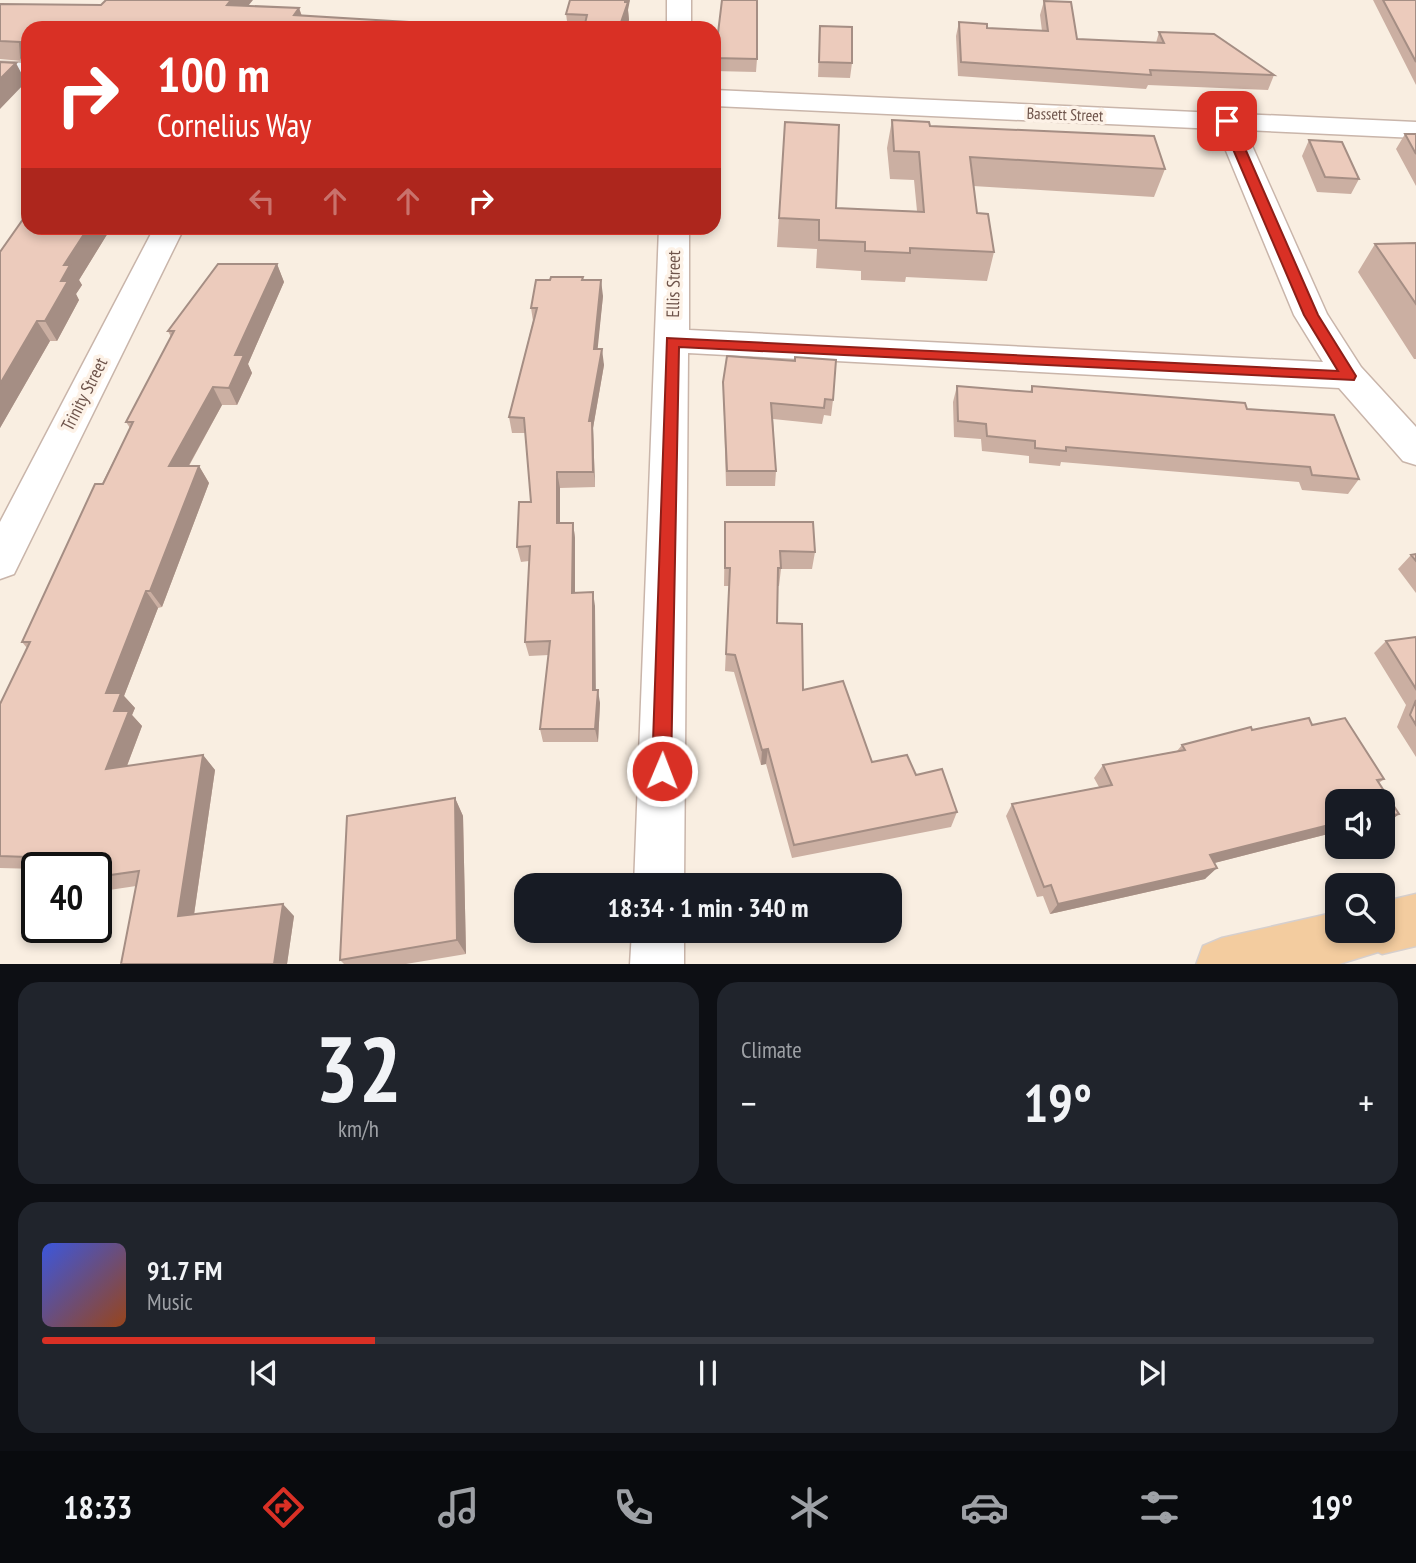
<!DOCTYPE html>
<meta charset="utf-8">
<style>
:root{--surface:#171b24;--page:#20242c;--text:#f1f3f6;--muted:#9ea1a6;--line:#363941;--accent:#d93025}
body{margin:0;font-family:"PT Sans Narrow",sans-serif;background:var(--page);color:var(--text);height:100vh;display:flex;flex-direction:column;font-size:26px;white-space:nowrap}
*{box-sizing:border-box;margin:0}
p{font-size:23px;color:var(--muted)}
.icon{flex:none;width:38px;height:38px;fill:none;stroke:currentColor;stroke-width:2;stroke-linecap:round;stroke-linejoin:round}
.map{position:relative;height:964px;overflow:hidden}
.side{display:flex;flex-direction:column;gap:18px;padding:18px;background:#0d0f14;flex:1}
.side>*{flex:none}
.hud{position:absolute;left:21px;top:21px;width:700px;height:214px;border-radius:21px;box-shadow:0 4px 10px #0003;background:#d93025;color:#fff;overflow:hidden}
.fabs{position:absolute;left:1325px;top:789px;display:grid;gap:14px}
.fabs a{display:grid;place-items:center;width:70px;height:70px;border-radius:14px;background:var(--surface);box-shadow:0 4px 10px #0003;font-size:35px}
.speed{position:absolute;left:21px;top:852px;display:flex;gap:14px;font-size:35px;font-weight:700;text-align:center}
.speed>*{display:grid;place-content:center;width:91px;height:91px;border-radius:50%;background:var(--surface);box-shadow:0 4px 10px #0003;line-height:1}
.speed .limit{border:4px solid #111;border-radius:10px;background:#fff;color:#111}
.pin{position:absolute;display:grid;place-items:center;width:60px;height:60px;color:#fff;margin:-30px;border-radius:14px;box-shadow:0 4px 10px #0006}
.me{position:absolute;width:77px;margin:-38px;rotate:1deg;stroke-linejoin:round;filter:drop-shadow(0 0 5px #0008)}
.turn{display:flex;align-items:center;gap:24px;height:147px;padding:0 21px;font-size:32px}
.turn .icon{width:91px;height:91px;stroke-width:2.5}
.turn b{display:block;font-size:49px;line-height:60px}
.lanes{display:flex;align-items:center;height:66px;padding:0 21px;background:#0003;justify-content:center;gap:35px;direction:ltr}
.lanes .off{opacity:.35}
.big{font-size:52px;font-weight:600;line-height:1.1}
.side .tile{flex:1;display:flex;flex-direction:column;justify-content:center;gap:10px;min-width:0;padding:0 24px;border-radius:21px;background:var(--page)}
.side .dial{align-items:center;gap:0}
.dial b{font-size:91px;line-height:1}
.song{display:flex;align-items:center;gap:21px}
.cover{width:84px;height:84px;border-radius:10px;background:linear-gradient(135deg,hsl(230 70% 55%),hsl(20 70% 35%))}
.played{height:7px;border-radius:4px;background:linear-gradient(90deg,var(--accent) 25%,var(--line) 25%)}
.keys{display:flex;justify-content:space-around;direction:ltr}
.heat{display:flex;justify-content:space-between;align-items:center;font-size:38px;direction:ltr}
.side .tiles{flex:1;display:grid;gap:18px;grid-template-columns:1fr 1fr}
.tile:last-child{grid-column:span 2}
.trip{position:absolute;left:514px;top:873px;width:388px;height:70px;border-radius:21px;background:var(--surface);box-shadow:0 4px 10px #0003;font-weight:600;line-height:70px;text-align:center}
.menu{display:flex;height:112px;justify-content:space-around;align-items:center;background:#090b0e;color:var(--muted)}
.menu .icon{width:49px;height:49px}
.menu .selected{color:var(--accent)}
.menu b{font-size:32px;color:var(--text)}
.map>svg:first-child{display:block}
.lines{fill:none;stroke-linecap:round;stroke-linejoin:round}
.minor-casing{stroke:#c9b5aa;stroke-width:3}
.major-casing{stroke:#d6cfcd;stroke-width:3}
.minor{fill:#fff;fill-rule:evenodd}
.major{fill:#f3cc9f;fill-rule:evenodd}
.wall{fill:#cbafa2}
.shaded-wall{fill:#a58e84}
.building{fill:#eccbbc;stroke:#a58e84;stroke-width:2}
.route{fill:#d93025;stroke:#8d1f18;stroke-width:2}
.labels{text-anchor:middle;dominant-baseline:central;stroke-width:7;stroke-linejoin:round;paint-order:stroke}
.far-street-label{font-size:16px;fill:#6e544b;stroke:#fdf2e7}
.street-label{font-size:18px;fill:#6e544b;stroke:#fdf2e7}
</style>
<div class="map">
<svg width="1416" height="965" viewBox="0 0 1416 965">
<rect width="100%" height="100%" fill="#f9eee1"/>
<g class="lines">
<g class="minor-casing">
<path id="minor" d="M667,0H691V28H667Z
M0,62L28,63V79L0,78Z
M714,90L1416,122V138L1245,130L1327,314L1361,367L1416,427V465L1403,461L1339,388L688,353L684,886H634L659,228H689V330L1323,362L1294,315L1217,129L714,106Z
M154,228H184L14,574L0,579V522Z
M632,931H684V965H630Z"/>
</g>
<g class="major-casing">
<path id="major" d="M1416,894V946L1382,954L1378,952L1336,965H1196L1203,946L1222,938L1337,912V931H1382V902Z"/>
</g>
<use href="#minor" class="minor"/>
<use href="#major" class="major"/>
</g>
<path class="wall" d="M1373,0H1416V85Z
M1044,1L1077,39L1156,43L1159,32L1274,75L1268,90L1148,85L1146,89L958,76L956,36L959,22L987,28L1042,31L1040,15Z
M0,4L248,6L299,8L302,16L28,28V71L22,61L0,59Z
M628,10L629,20L626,28H568L566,14Z
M820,26L852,63L850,78L818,77Z
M715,58L757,59L756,72L714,71Z
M892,120L930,126L1165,169L1154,197L973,186L977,213L994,252L987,281L906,277L905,282L861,280V271L816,268L817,249L777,247L785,122L836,208L917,211L914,180L890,179L887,148Z
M1405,134H1416V186L1396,149Z
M1309,140L1359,179L1351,194L1317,192L1302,156Z
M28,228H111L79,280L82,285L76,294L79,300L57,341H50L0,428V252Z
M1416,243V359H1414L1358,272L1375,244Z
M277,264L284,282L248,364L252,373L237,405H222L189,466H199L209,483L162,607L158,608L124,696L135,708L132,715L142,726L127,766L203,755L215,770L194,915L294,916L287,964L136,886L96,892V868H37V869L0,868V704L27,648L22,642L130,428L126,422L171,337L168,331Z
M583,277V280L603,296L597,349L604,365L593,428L595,487L560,488V523H573L575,538V593L595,606V690L600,703L598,742H543L540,729L549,655L529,656L525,642L529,561L521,562L517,547L531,502L525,433H512L509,417L533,321L531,308L550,280Z
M723,382L833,400L831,416L824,415L822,424L773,419L776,471L775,486H726Z
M957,386L1030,392L1032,386L1247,409L1359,479L1348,494L1302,490L1299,482L1061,462L1060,466L1029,463V456L982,451L981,439L954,437L953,402Z
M725,522L815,552L812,569H781L779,586H778L777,623L803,690L872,762L916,775L957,812L951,827L792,858L766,764L761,765L734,672L725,671L729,586H724Z
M1416,554V593L1398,569L1411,555Z
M1416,637V757L1397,727L1406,705L1374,653L1386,641Z
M1312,725L1384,779L1379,783L1399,814L1382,826V802H1337V837H1335L1332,833L1214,863L1205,879L1050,914L1043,896L1037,897L1006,816L1012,804L1099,787L1094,778L1103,765L1177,751L1182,745L1252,730Z
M455,798L463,816L466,954L406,964H344L340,960Z"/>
<path class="shaded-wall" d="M231,0H253L234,23L227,5Z
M625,0H630L628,10L629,20L626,28H619Z
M299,8L305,26L294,15Z
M28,50V71L21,57Z
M16,63L26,82L0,109V79Z
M88,228H111L79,280L82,285L76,294L79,300L57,341L45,321L61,281L64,265Z
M277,264L284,282L248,364L252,373L237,405L229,388L235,355Z
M601,280L603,296L596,365L594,349Z
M37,321L50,341L0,428V384Z
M602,349L604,365L593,428L595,487L589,421Z
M213,387L222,405L179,483L169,466Z
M199,466L209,483L162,607L150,591Z
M557,472L560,488V538L557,523Z
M573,523L575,538V607L572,593Z
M146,591L158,608L124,696L135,708L132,715L142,726L120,784L106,769L114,711L106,693Z
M593,592L595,606L596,703L593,690Z
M598,690L600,703L598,742L595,729Z
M768,749L766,764L761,765L762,750Z
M203,755L215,770L192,928L178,916Z
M455,798L463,816L466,954L457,940Z
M1399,814L1384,826H1382V817Z
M1337,823V829L1332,833L1199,867L1210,855Z
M1217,868L1205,879L1050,914L1058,904Z
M283,904L294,916L287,964H274Z"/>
<path class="building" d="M106,0H231L227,5L299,8L294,15L493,27L492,28H28V50L21,57L20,42L0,41V4L101,5Z
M570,0H625V2H628L619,28H584L587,15L566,14Z
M722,0H757V59L715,58Z
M1383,0H1416V62Z
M1044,1L1071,2L1077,39L1164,43L1159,32L1214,34L1274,75L1150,70L1151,75L961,62L959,22L987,24V28L1048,31Z
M820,26L852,27V63L819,62Z
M0,62L16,63L0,79Z
M892,120L929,122L930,126L1154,136L1165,169L970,157L977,213L988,214L994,252L910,248V253L865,251V242L819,240V220L779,218L785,122L839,125L836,208L924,212L919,152L894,151Z
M1405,134H1416V154Z
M1309,140L1342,142L1359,179L1325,177Z
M26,215H28V228H88L64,265H70L61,281H68L45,321H37L0,384V252Z
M1416,243V304L1375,244Z
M218,264H277L235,355H244L229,388L213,387L169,466H199L150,591H146L106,693H121L114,711H129L106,769L203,755L178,916L283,904L274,964H121L139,871L96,877V868H79L81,859L0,856V704L30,642H22L95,484H103L133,422H126L174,331H168Z
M551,277H583L582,280H601L594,349H602L589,421H592L593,472H557V523H573L572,593L593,592V690H598L595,729H540L550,641L525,642L530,546L517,547L519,502H531L524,418L509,417L537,308H531L536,280H550Z
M727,356L795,361V357L836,360L833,400L825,399L824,408L771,403L776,471H727L723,382Z
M957,386L1032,392V386L1245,403L1247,409L1334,415L1359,479L1312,475L1310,467L1066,447V451L1035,448V441L987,436L986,424L958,421Z
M725,522H813L815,552L780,551L781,568H778L777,623L802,624L803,690L843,681L872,762L907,755L916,775L942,769L957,812L794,845L768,749L762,750L735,655L726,654L730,568H725Z
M1416,554V561L1411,555Z
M1416,637V689L1386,641Z
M1416,700V725L1410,715Z
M1309,718L1312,725L1345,718L1384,779L1377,780L1399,814L1382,817V802H1337V823L1210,855L1217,868L1058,904L1051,885L1044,887L1012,804L1112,785L1103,765L1185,750L1182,745L1251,727L1252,730Z
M455,798L457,940L340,960L347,816Z"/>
<path class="route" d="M1227,117L1233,121L1318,315L1356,376L1354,380L679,347L671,771L669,777L662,780L655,777L652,771L667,338L1338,371L1304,315L1221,121Z"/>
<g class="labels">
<g class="far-street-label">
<text transform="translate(1065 114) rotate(2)">Bassett Street</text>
</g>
<g class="street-label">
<text transform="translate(673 284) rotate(-89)">Ellis Street</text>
<text transform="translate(84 394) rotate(-63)">Trinity Street</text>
</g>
</g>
</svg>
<div class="fabs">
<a><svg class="icon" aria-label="sound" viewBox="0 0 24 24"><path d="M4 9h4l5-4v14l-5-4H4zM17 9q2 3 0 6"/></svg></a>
<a><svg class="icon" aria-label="search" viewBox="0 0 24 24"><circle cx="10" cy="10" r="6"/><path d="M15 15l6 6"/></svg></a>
</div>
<div class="speed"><div class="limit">40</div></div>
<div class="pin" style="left:1227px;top:121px;background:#d93025"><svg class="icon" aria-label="arrive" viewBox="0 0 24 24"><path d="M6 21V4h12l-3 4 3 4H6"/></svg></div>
<svg class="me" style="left:662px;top:771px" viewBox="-20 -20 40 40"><circle r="17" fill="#d93025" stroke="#fff" stroke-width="3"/><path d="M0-11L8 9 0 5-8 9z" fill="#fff"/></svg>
<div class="trip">18:34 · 1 min · 340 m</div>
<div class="hud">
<div class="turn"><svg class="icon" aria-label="right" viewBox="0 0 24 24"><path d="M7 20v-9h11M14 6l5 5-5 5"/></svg><div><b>100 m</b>Cornelius Way</div></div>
<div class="lanes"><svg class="icon off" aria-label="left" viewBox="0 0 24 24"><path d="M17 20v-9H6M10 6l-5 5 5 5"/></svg><svg class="icon off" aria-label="ahead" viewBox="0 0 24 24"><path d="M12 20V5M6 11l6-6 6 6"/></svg><svg class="icon off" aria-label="ahead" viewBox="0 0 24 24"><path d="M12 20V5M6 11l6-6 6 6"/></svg><svg class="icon" aria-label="right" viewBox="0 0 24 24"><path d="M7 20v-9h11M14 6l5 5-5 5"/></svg></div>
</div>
</div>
<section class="side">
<div class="tiles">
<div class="tile dial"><b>32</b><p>km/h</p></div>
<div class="tile"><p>Climate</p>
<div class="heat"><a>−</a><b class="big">19°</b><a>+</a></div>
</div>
<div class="tile">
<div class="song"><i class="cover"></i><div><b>91.7 FM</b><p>Music</p></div></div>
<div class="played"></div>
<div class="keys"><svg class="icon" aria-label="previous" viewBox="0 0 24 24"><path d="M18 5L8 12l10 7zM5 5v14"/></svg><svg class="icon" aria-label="pause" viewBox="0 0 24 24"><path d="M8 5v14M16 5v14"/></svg><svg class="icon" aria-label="next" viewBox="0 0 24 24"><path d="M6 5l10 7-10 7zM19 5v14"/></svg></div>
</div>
</div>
</section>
<nav class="menu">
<b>18:33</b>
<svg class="icon selected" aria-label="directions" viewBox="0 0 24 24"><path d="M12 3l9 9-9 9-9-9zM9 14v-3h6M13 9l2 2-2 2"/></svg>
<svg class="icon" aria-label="music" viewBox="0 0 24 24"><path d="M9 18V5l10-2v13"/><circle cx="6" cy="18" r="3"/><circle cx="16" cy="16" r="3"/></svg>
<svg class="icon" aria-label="phone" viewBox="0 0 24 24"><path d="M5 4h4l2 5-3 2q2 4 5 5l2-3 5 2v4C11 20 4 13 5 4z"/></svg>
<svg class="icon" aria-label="climate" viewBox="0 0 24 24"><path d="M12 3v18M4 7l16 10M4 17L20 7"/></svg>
<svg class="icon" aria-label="car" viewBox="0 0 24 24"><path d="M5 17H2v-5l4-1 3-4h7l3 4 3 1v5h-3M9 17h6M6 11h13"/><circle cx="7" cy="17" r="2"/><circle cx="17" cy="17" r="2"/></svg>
<svg class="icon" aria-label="filters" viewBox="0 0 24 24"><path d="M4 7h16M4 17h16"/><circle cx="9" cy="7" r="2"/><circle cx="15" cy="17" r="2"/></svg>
<b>19°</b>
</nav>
